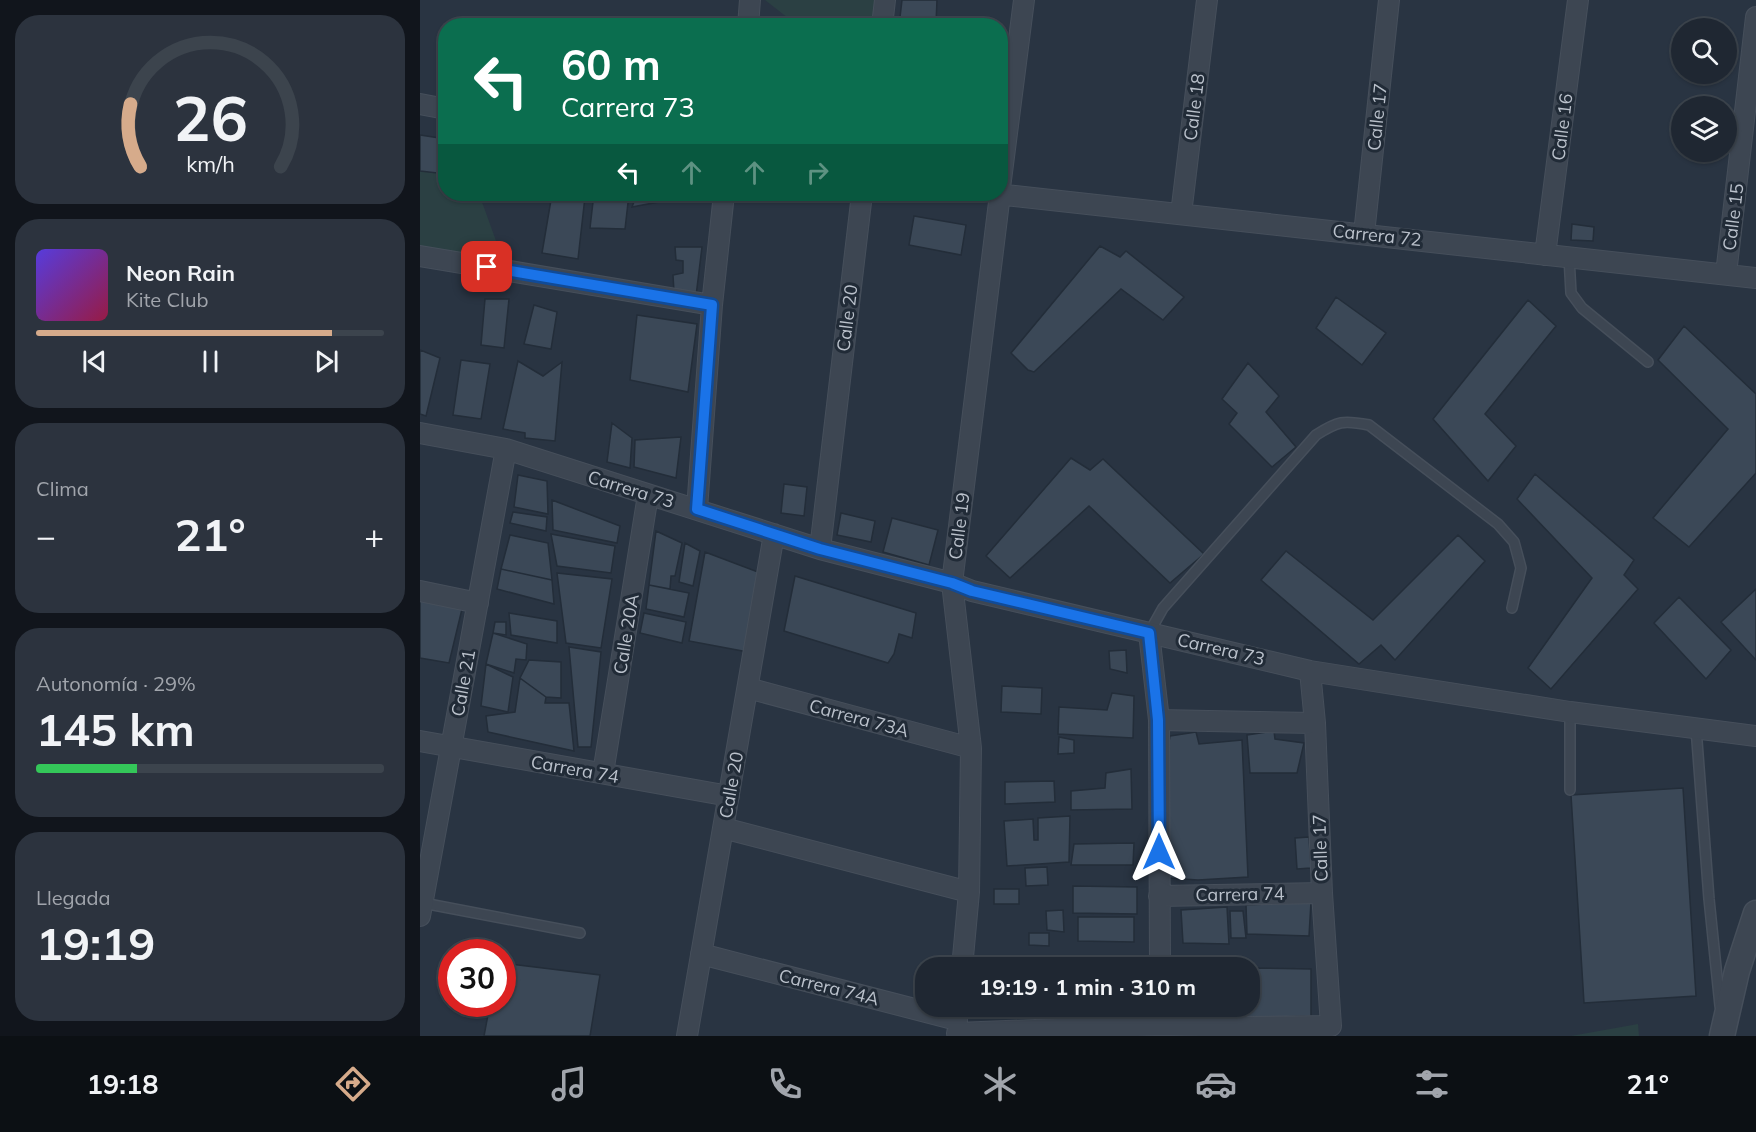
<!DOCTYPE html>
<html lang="es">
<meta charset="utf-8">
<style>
:root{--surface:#1f2732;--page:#2c333e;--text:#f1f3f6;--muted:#a1a5ac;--line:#3c444d;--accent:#d6ab8b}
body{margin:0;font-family:Mulish,sans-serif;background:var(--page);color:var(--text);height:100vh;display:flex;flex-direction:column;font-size:22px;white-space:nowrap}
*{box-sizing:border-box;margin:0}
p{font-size:20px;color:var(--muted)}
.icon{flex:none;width:33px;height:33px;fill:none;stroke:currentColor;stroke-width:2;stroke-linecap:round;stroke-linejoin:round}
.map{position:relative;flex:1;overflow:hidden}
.sheet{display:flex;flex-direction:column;gap:15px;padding:15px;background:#11151c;width:420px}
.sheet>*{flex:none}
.banner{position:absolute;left:18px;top:18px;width:570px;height:183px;border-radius:24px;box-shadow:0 2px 4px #0004,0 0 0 2px var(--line);background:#0b6e4f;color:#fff;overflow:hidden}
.fabs{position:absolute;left:1251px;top:18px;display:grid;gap:12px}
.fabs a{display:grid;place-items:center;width:66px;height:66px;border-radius:50%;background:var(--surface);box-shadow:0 2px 4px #0004,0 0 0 2px var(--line);font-size:30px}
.speed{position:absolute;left:18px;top:939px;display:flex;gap:12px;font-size:30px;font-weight:700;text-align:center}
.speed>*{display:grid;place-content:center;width:78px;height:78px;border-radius:50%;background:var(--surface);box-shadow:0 2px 4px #0004,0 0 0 2px var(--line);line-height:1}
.speed .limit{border:9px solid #d22;background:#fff;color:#111}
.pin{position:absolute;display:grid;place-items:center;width:51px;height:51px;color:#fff;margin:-26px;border-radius:12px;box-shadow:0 3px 9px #0006}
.me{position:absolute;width:66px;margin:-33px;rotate:0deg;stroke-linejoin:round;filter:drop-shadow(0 0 4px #0008)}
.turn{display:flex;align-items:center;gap:21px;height:126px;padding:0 24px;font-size:27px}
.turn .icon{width:78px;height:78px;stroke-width:2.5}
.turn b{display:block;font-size:42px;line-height:51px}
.lanes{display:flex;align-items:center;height:57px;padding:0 24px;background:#0003;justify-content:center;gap:30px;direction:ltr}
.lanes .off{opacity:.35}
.big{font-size:45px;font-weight:700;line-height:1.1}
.sheet .card{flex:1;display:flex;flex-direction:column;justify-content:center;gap:9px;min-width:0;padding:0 21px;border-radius:24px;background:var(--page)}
.sheet .dial{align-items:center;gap:0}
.dial svg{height:156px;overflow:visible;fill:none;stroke:var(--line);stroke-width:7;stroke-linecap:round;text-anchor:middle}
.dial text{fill:var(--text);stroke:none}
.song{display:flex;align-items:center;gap:18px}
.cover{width:72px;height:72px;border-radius:9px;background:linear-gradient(135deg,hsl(250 70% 55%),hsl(340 70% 35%))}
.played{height:6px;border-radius:3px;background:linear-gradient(90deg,var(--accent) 85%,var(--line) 85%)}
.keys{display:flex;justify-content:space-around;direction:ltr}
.heat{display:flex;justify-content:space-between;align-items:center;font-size:33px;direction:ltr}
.charge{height:9px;border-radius:4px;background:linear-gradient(90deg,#34c759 29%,var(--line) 0)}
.trip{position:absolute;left:495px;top:957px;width:345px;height:60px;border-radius:24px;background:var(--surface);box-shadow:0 2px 4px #0004,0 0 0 2px var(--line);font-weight:700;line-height:60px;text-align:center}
.tab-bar{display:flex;height:96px;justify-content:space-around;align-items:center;background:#0c1014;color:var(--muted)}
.tab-bar .icon{width:42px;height:42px}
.tab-bar .current{color:var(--accent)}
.tab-bar b{font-size:27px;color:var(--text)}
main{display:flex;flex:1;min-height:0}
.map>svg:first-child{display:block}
.green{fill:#2b4043}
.building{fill:#3b4857;stroke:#232d39;stroke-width:1.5}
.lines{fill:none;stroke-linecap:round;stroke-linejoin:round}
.service-casing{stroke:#464f5b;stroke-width:12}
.minor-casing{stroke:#464f5b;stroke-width:22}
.tertiary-casing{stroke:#464f5b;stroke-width:27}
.service{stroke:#3d4652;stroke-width:9}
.minor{stroke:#3d4652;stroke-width:20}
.tertiary{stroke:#3d4652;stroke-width:24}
.route-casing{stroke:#114b97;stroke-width:15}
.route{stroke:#1a73e8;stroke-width:10}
.labels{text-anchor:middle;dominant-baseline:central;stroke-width:6;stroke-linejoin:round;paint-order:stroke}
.street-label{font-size:18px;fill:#bac1cb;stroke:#212b37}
</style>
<main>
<section class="sheet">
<div class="card dial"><svg viewBox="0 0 100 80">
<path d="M14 69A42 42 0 1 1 86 69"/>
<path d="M14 69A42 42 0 0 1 9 37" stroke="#d6ab8b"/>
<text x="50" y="56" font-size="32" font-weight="700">26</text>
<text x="50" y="72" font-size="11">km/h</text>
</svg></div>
<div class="card">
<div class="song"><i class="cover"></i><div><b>Neon Rain</b><p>Kite Club</p></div></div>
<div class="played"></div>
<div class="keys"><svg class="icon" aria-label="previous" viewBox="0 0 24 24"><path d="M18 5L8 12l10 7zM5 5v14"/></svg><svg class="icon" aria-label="pause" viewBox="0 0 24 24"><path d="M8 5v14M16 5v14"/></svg><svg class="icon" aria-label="next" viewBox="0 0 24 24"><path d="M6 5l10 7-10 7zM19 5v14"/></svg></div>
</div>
<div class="card"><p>Clima</p>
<div class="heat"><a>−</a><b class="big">21°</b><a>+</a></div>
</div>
<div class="card"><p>Autonomía · 29%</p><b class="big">145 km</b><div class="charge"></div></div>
<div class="card"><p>Llegada</p><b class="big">19:19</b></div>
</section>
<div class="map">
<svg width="1336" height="1036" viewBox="0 0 1336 1036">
<rect width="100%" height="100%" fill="#293442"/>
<path class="green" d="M345,0H465L450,26L377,25Z
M0,171L25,174L26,194H63L62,202L84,263L0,250Z
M1218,1024L1219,1036H1151Z"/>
<path class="building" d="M482,0H517L516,24L525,26H479Z
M0,135L26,139V174L0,171Z
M132,194H209L205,229L170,228L173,202L165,197L158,259L122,253Z
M217,194H250L249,200L212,207Z
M494,216L546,225L541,255L489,245Z
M1152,224L1174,227L1173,241L1151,240Z
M680,246L700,257L706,251L764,297L743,320L701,289L614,372L608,370L591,353Z
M255,247H282L276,296L254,292L253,275L263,273V261L256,260Z
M916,297L966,333L942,365L896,328Z
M65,299H89L84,348L61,345Z
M1108,300L1136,326L1065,414L1096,446L1068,481L1013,419Z
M114,305L137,312L131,349L104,344Z
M217,315L277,324L268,392L210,380Z
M1264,326L1336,394V473L1269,547L1233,518L1308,429L1238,360Z
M0,350L20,358L6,416L0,414Z
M41,360L70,364L61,419L33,415Z
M98,361L123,376L142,362L135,441L105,438V433L83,429Z
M828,363L859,396L846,412L876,447L852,467L809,424L817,413L802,399Z
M192,423L212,438L210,468L187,462Z
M261,437L256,478L214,467L215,440Z
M651,458L670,470L683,459L784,554L750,583L669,506L590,578L566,556Z
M1115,474L1214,560L1204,575L1218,589L1131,689L1108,668L1172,578L1097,499Z
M98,475L127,481L128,514L94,507Z
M364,484L387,487L384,516L361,513Z
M132,500L200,526L197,543L133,530Z
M93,512L127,517L126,531L90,523Z
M421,513L455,521L451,542L417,535Z
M472,518L518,530L509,565L463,552Z
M236,531L262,543L255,576H251L250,589L229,585Z
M131,534L195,546L191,573L137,566Z
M90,535L128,543L132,580L81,569Z
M1038,535L1065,561L975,660L961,645L939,664L841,580L866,551L953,620Z
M265,543L280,551L273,586L259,582Z
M285,552L338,572L328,652L269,641Z
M81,569L132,580L134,604L77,589Z
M137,573L192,579L181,648L146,643Z
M375,576L496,613L492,638L479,634L474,654L468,663L364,631Z
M229,585L269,593L264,617L226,609Z
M1336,589V660L1301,622Z
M1259,597L1311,650L1286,679L1234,623Z
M0,600L42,609L29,663L0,658Z
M89,613L137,621V643L91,635Z
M224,613L266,622L262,643L220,633Z
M75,622H86V635L73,633Z
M73,633L107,644L106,660L96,659L94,673L66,664Z
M149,647L181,652L171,747H158Z
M706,650L707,673L690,669L689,651Z
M109,660L141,662V698L126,697L100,678Z
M66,664L93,677L88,712L61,706Z
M100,678L126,697L125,703H149L154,751L68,732L66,716L95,712Z
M582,686L622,688L621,714L581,712Z
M692,693L714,696L713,738L638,734L639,707L687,710Z
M854,731L855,739L884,743L877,773H830L827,735Z
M776,732L779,744L822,740L828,877L778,880L748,878L743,778L750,736Z
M639,737L654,740V753L638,754Z
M711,769L712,809L651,810V791L685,788L686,773Z
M634,781L635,802L585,804V782Z
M1263,788L1276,996L1164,1003L1151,795Z
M650,816L649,862L587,866L584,821L613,819L614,840H618V818Z
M889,837L891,868L877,869L875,838Z
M714,843L713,865H651L654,844Z
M627,867L628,885L606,886L605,868Z
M653,886L717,887V914L653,913Z
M574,889H599V904H574Z
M891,902L889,936L827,934L826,905Z
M807,907L809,944L763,943L761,910Z
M643,910L644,932L627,930L626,911Z
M810,911H823L826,938H811Z
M658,917H714V942L658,941Z
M609,933H629V946L609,945Z
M82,963L180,975L170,1036H64L70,1004H82Z
M830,968L891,969V1016L795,1019L796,1006H830Z
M581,1006H614L615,1013L581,1017Z
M624,1006H649V1011L624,1012Z"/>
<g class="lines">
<g class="service-casing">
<path id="service" d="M1149,257L1151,293L1162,308L1228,362
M729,633L743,608L896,435C918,421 923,420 949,425L1078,524L1094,542L1101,568L1092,608
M1276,728L1289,899L1300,1006
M1150,790V712
M3,903L160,933"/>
</g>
<g class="minor-casing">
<path id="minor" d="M328,26L330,0
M462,26L465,0
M0,104L26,109
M580,188L604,0
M577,194L1336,278
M761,214L787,0
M944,234L969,0
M1125,255L1158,0
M0,256L292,305
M1306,274L1336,17
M0,433L86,449L400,549L532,583L552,591L890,671L1150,712L1336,736
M277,509L292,305L304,194
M400,549L442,194
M0,591L58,603
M729,633L739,720L740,968
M890,671L895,723L902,893L911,1026
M328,688L551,748
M739,720L895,723
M0,741L309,796
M183,773L228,495
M303,828L549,892
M739,896L902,893
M0,916L86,449
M281,954L537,1020
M542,968L549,892L551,748L532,583L580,194
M741,1006V1025
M537,1033L741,1025L822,1027L911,1026
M267,1036L354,534"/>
</g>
<g class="tertiary-casing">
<path id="tertiary" d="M1302,1036L1317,971L1336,913"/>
</g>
<use href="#service" class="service"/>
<use href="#minor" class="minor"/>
<use href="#tertiary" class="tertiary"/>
</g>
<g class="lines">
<g class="route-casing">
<path id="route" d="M67,267L292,305L277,509L400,549L532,583L552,591L729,633L738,720L739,852"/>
</g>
<use href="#route" class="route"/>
</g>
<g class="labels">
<g class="street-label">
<text transform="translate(774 107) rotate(-83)">Calle 18</text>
<text transform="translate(957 117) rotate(-84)">Calle 17</text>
<text transform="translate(1142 127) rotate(-83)">Calle 16</text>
<text transform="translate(1313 217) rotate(-83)">Calle 15</text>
<text transform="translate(957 235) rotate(6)">Carrera 72</text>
<text transform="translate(427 318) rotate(-83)">Calle 20</text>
<text transform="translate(211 489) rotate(17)">Carrera 73</text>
<text transform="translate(539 526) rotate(-83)">Calle 19</text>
<text transform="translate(206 634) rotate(-81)">Calle 20A</text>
<text transform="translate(801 649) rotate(13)">Carrera 73</text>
<text transform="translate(43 683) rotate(-80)">Calle 21</text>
<text transform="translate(439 718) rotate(15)">Carrera 73A</text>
<text transform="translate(155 769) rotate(10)">Carrera 74</text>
<text transform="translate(311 785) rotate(-80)">Calle 20</text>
<text transform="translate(900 848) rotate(-92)">Calle 17</text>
<text transform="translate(820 894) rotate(-1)">Carrera 74</text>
<text transform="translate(409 987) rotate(14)">Carrera 74A</text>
</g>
</g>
</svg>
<div class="fabs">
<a><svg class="icon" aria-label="search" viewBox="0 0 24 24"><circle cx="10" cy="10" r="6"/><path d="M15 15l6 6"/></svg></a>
<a><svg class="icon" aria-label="layers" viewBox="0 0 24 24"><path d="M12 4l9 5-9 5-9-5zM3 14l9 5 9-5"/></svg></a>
</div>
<div class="speed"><div class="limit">30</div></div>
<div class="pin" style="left:67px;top:267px;background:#d93025"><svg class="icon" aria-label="arrive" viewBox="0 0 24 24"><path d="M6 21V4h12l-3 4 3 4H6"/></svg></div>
<svg class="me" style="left:739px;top:852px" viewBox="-20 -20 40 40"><path d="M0-17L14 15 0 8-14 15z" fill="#1a73e8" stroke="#fff" stroke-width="4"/></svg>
<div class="trip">19:19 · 1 min · 310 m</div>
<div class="banner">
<div class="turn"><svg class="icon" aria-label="left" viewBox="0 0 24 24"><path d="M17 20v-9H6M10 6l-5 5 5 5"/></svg><div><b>60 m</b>Carrera 73</div></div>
<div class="lanes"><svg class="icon" aria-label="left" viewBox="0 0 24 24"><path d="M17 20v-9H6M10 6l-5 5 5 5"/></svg><svg class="icon off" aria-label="ahead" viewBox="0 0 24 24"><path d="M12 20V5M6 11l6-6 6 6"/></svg><svg class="icon off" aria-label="ahead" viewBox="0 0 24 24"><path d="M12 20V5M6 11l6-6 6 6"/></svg><svg class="icon off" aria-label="right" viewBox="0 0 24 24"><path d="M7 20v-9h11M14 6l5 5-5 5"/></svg></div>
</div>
</div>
</main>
<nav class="tab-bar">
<b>19:18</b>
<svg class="icon current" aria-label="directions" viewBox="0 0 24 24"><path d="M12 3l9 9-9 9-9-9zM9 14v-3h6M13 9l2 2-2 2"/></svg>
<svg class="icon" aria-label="music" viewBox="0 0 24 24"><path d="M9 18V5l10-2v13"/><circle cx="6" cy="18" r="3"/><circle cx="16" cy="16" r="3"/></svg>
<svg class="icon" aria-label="phone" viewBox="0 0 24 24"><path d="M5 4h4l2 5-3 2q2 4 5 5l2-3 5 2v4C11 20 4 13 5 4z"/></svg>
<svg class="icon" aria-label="climate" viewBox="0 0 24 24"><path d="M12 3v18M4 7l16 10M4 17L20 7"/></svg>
<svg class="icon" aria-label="car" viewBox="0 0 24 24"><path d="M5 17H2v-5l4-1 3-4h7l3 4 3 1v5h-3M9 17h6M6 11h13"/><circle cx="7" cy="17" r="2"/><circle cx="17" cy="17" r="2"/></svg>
<svg class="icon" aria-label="filters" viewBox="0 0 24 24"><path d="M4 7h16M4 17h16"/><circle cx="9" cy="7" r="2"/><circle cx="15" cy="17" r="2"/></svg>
<b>21°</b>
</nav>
